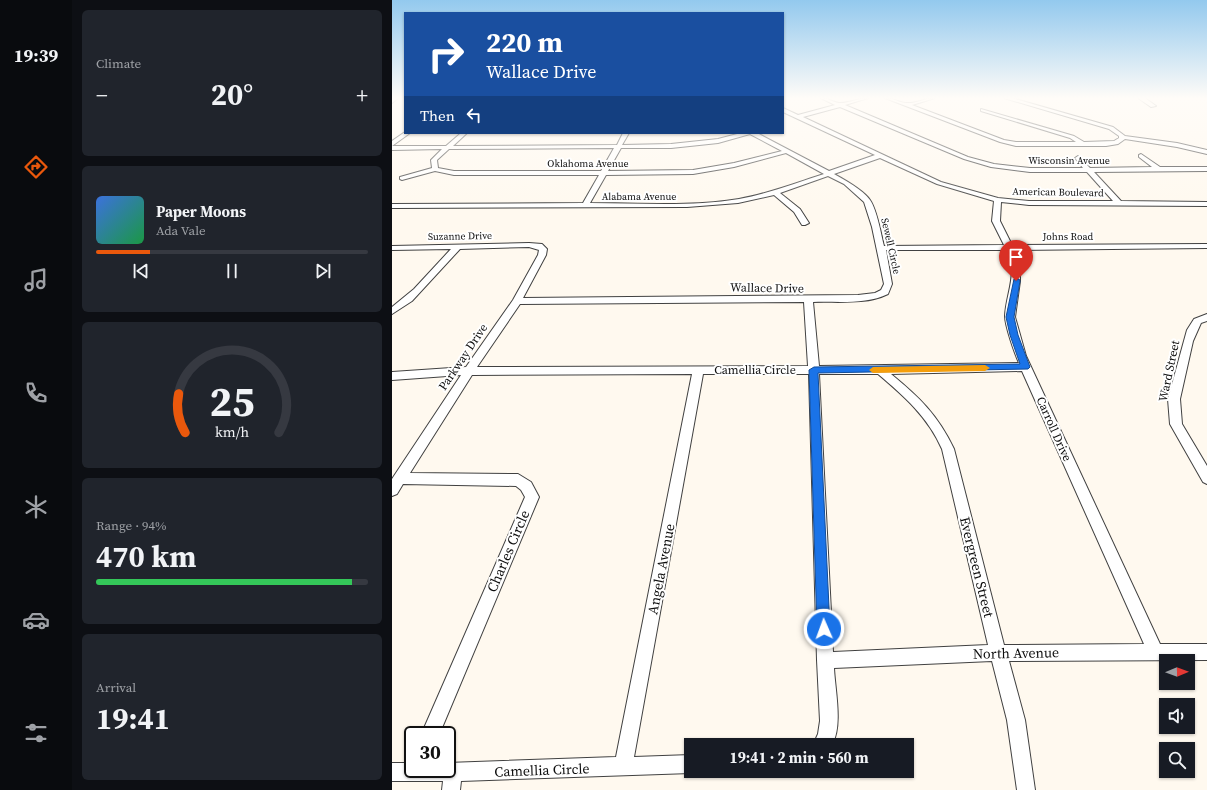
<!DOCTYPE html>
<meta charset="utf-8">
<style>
:root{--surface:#171b24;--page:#20242c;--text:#f1f3f6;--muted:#9ea1a6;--line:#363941;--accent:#ea580c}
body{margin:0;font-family:"Source Serif 4",serif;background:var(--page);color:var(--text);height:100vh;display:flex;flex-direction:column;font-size:15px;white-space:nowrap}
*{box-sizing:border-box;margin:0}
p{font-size:13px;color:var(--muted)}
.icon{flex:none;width:22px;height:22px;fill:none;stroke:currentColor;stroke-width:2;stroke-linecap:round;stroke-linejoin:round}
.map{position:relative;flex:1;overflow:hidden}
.sheet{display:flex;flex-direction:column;gap:10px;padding:10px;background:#0d0f14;width:320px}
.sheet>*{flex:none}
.top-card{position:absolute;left:12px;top:12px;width:380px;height:122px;border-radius:0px;box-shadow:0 1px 3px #0004;background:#1a4fa0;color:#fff;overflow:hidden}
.needle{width:26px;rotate:89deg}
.fabs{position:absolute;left:767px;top:654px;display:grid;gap:8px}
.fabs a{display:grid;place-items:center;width:36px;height:36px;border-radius:0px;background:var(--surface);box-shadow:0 1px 3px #0004;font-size:20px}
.speed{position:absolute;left:12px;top:726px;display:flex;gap:8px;font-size:20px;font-weight:700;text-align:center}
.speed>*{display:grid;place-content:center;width:52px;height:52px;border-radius:50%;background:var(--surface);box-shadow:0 1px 3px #0004;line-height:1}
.speed .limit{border:2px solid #111;border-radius:6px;background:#fff;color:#111}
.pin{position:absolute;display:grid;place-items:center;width:34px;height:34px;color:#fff;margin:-41px -17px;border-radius:50% 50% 50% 0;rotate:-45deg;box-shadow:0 0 4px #0007}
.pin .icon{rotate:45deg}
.me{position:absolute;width:44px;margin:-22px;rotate:358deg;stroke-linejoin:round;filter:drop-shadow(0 0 3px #0008)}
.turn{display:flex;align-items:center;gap:14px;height:84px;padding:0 16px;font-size:18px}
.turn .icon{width:52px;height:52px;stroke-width:2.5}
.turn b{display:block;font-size:28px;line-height:34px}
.then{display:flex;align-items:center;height:38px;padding:0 16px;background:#0003;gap:8px;font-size:15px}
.big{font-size:30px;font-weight:700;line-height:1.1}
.sheet .widget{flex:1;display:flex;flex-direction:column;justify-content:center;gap:6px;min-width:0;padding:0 14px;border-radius:6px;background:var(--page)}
.sheet .dial{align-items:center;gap:0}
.dial svg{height:104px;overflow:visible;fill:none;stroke:var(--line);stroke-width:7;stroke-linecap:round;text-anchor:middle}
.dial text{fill:var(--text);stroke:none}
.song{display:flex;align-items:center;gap:12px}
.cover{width:48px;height:48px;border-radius:6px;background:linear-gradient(135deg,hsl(220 70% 55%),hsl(140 70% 35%))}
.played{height:4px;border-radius:2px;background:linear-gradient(90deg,var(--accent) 20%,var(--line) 20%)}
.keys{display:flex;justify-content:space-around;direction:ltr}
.heat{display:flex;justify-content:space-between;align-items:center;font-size:22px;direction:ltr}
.charge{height:6px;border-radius:3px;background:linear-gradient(90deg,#34c759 94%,var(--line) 0)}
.trip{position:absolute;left:292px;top:738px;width:230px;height:40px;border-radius:0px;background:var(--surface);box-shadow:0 1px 3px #0004;font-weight:700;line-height:40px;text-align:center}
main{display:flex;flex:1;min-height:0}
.menu{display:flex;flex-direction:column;width:72px;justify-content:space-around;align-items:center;background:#090b0e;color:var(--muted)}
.menu .icon{width:28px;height:28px}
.menu .current{color:var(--accent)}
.menu b{font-size:18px;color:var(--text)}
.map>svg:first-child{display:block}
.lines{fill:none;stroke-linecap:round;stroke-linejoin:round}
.minor-casing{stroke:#414141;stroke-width:2}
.minor{fill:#fff;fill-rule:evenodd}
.route{fill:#1a73e8;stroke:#114b97}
.slow{fill:#f59e0b}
.labels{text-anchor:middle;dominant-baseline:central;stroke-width:4;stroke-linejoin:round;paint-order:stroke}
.far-street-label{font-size:10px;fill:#0e0e0e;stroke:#fff}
.street-label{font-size:12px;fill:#0e0e0e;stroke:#fff}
.near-street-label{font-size:14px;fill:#0e0e0e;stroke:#fff}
</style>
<main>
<nav class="menu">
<b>19:39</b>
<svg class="icon current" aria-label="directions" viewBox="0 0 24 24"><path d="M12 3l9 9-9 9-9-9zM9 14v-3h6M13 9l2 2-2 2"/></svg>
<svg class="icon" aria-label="music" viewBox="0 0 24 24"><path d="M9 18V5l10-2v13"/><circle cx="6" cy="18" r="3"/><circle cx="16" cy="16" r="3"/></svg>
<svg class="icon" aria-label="phone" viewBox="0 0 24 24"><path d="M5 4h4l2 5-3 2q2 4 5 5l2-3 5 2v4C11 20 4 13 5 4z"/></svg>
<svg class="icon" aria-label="climate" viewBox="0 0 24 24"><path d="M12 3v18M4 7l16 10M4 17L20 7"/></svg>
<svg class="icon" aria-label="car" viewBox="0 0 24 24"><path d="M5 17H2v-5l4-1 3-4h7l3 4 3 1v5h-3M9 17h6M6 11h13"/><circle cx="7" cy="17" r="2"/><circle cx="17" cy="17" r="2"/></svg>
<svg class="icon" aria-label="filters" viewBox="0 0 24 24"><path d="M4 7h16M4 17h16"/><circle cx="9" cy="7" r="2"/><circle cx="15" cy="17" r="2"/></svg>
</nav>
<section class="sheet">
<div class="widget"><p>Climate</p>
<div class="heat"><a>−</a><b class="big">20°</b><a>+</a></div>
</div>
<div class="widget">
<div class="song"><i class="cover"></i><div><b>Paper Moons</b><p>Ada Vale</p></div></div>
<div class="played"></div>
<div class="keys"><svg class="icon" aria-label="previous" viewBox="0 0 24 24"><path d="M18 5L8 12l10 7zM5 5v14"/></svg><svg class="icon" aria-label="pause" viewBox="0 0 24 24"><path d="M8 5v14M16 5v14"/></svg><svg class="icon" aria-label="next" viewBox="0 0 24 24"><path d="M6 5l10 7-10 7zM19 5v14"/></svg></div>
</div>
<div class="widget dial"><svg viewBox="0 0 100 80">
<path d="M14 69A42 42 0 1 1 86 69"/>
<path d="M14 69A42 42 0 0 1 9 39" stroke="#ea580c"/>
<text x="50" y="56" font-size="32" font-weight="700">25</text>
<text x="50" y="72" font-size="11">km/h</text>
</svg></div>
<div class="widget"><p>Range · 94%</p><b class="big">470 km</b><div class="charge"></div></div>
<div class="widget"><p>Arrival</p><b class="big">19:41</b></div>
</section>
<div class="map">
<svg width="815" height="790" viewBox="0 0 815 790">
<rect width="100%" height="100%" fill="#fff9ef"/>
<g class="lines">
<g class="minor-casing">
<path id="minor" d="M0,98H6L0,103Z
M429,98C436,98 440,102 447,103C454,104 468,98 476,98L453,105L576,157L602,164L638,168H691L683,158L686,156L698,168L760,167L747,157V155L749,154L768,167H815V171L702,172L729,201L815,202V206L637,205L609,202L608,221L620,245L815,244V248L623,250L628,263V281L623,317L634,356L768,644H815V660L617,661L633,720L643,790H625L615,720L600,661L442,668C443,690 451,725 440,745H421L426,734L428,721L425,660L417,374H311L242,757L299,755V771H304L299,773L69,781L68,790H50L51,781H0V763H21V769H55V763L224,757L300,374L80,375L18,473L126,474L139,482L147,497L47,735H29L133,497L129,490L124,486L11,484L5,494L0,496V479L69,375L0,380V372L74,367L121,300L146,255L147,250L137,247L68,249L20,301L0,314V307L22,289L59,249L0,250V246L137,243L150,244L155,249L154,255L131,298L466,295L483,293L489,290L492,284L480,227L472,202L452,184L436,176L388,193L408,209L417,223L413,225H410L402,212L382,195L346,203L295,207L0,208V204L191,203L207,175H62L43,171L10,180L8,179V177L40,168L39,160L50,149L0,150V146H54L69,133H75L61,146L225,145L231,133H237L230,145L279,144L326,139L349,133H365L437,171L483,155L391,112V108L406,115L443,105ZM448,107L572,159L599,167L638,172H695L721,201H637L606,198L549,182L411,117ZM358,134L390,151L342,163L301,170L216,171L229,148H279L326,143ZM222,148L209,171H62L46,168L45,160L57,149ZM394,153L432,174C404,183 376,194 347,199C300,207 246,203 198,203L214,175L301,174L342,167ZM488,158L545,184L602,201L600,221L612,245L492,246C489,234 485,210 478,200C471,190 453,180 442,174ZM494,250H614C627,272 614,293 613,316C613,326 623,354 627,363L427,366L421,302C445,301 474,305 496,294L500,284ZM412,302L416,366L85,367L128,304ZM630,371L752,644L612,645L562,449C546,415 527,397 499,374ZM427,374H486C512,396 536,417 550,449L596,645L441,652Z
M493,98C501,98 508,103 515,103C523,104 534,98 543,98L520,105L612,140L624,142H684L678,138L589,111V109L682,136L692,142L722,141L727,138V136L717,129L612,98H620L721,127L733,136L785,143L815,150V154L785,147L733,139L726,144L714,146H624L608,142Z
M746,98H753L764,106L759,107Z
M13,132L18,133L0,146V141Z
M815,314V321L809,323L801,341L788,399L790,424L815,466V484L811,482L778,424L776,399L795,330L802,319Z"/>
</g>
<use href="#minor" class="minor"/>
</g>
<linearGradient id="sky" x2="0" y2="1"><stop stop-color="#93c9ee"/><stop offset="0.47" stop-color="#fffcf8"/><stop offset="1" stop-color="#fffcf8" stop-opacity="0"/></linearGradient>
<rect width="815" height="209" fill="url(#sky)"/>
<path class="route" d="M622,279H627L628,281L622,317L626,335L638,367L636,369L426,373L438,629L436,634L432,636L427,634L425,629L417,370L422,367L628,364L618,335L614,317Z"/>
<path class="slow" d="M593,365L598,368L593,371L481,373L477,370L481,367Z"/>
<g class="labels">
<g class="far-street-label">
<text x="677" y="160">Wisconsin Avenue</text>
<text x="196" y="163">Oklahoma Avenue</text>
<text transform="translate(666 192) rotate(1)">American Boulevard</text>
<text x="247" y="196">Alabama Avenue</text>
<text transform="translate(68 236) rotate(-1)">Suzanne Drive</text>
<text x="676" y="236">Johns Road</text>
<text transform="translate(499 246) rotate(77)">Sewell Circle</text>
</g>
<g class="street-label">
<text transform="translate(375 288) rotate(1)">Wallace Drive</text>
<text transform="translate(71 357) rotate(-56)">Parkway Drive</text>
<text x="363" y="370">Camellia Circle</text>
<text transform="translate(777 371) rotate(-78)">Ward Street</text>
<text transform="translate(662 429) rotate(66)">Carroll Drive</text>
</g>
<g class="near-street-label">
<text transform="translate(116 551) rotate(-67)">Charles Circle</text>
<text transform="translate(585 567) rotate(76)">Evergreen Street</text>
<text transform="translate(269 569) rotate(-79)">Angela Avenue</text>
<text transform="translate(624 653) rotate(-1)">North Avenue</text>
<text transform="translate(150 770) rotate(-2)">Camellia Circle</text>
</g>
</g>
</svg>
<div class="fabs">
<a><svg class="needle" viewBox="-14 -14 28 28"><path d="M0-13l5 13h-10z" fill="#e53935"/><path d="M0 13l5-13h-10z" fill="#9ea1a6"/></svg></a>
<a><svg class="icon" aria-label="sound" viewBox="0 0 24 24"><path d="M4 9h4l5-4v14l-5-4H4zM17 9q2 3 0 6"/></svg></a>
<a><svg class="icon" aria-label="search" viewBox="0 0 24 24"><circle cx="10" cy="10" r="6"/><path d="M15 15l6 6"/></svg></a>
</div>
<div class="speed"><div class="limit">30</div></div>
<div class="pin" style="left:624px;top:281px;background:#d93025"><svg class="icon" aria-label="arrive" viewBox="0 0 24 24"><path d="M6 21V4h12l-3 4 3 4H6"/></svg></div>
<svg class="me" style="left:432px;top:629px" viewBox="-20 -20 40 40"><circle r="17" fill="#1a73e8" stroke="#fff" stroke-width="3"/><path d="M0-11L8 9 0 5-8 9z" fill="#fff"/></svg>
<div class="trip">19:41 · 2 min · 560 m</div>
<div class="top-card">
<div class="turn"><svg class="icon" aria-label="right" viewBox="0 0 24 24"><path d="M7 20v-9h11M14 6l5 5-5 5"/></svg><div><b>220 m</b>Wallace Drive</div></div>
<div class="then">Then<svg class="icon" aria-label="left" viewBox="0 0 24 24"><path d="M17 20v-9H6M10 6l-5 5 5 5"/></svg></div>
</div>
</div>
</main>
